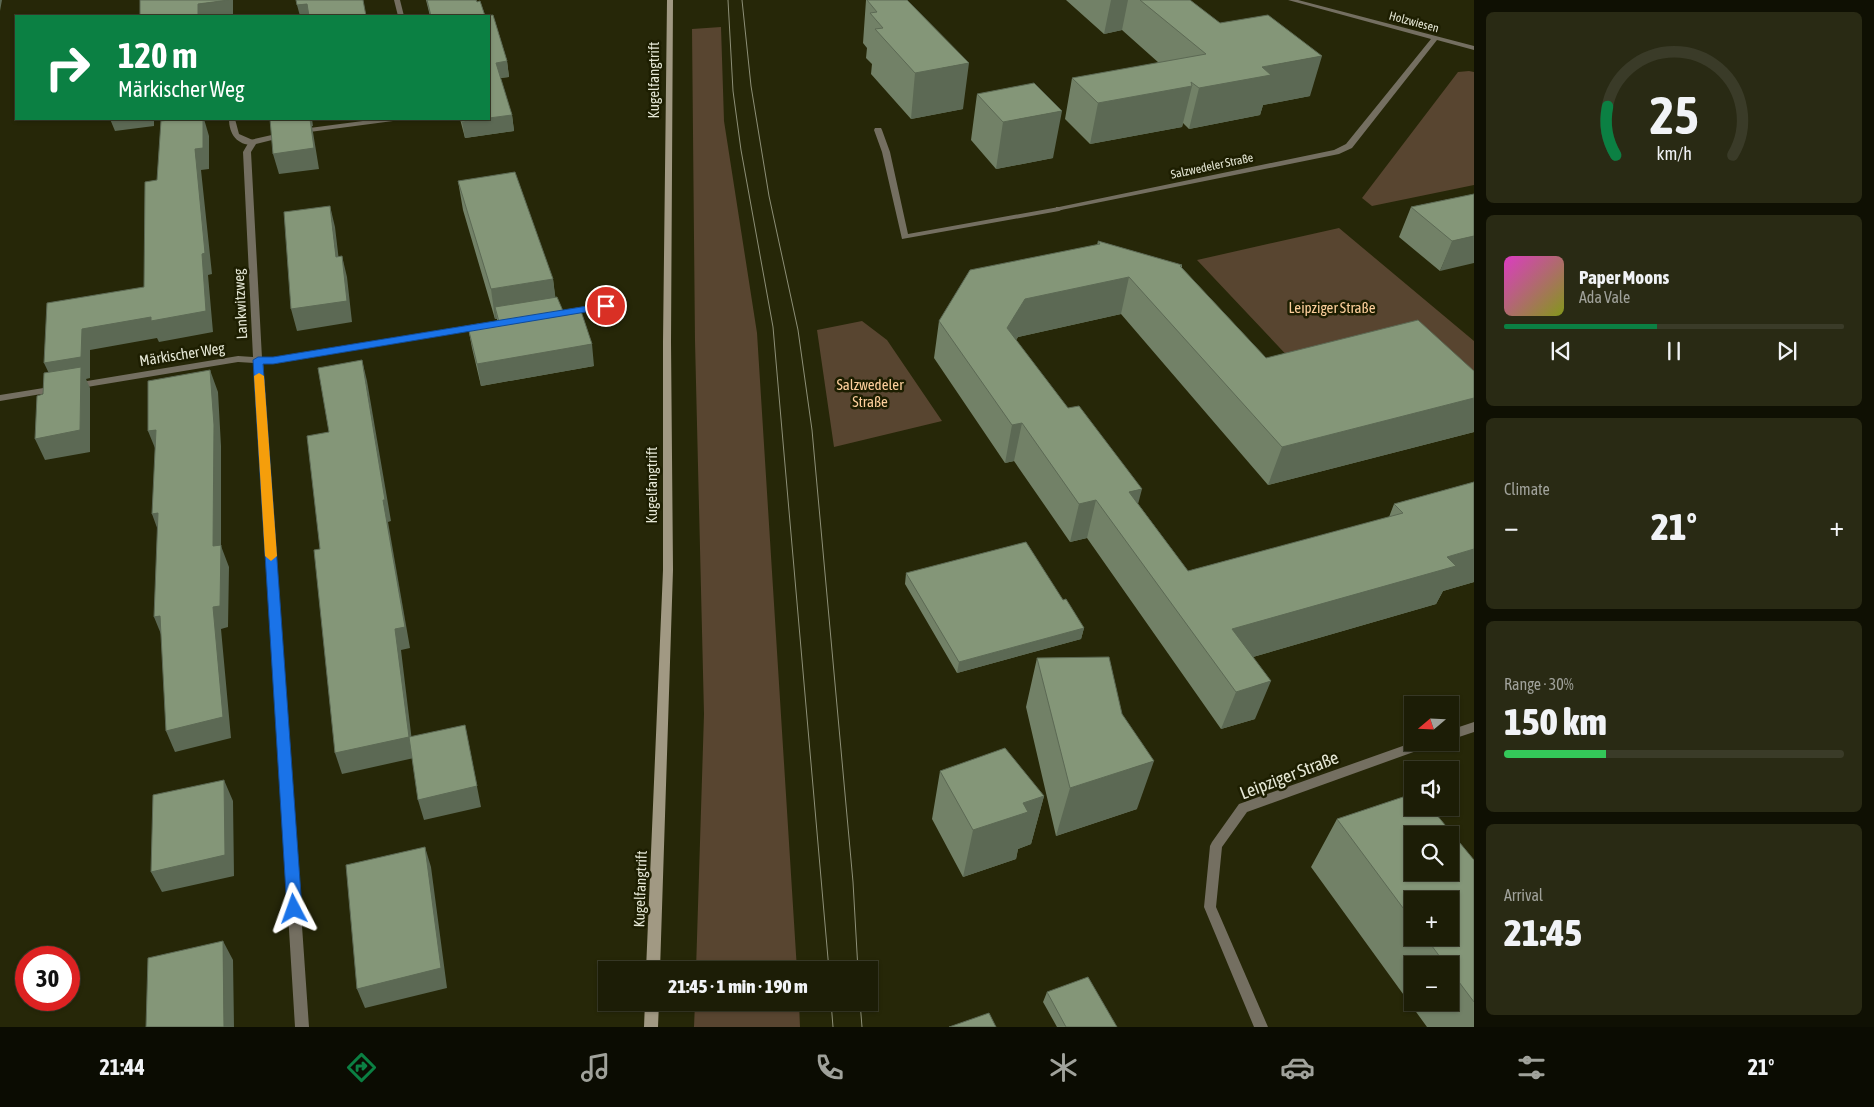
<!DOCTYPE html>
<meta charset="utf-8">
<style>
:root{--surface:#1c1d06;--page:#292a14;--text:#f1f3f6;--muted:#a0a29b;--line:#3a3b28;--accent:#0b8043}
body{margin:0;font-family:"Asap Condensed",sans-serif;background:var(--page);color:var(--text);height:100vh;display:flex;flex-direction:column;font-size:19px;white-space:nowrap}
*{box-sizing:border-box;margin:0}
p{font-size:16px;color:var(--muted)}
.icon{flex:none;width:28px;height:28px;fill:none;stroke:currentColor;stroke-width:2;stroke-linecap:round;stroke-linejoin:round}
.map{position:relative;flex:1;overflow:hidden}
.panel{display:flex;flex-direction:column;gap:12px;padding:12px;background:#0f1003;width:400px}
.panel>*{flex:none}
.guide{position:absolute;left:15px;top:15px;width:475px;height:105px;border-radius:0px;box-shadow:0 1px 4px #0004,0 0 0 1px var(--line);background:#0b8043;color:#fff;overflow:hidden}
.needle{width:32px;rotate:251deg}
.tools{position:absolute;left:1404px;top:696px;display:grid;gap:10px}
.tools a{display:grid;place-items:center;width:55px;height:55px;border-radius:0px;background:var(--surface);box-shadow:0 1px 4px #0004,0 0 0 1px var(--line);font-size:25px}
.speed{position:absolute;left:15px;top:946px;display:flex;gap:10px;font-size:25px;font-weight:700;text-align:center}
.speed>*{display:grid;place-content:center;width:65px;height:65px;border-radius:50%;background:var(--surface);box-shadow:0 1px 4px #0004,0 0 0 1px var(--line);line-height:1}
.speed .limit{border:8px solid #d22;background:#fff;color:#111}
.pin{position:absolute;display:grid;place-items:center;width:42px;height:42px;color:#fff;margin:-21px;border:2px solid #fff;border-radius:50%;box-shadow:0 1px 5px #0007}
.me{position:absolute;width:55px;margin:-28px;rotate:356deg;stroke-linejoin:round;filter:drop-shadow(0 0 4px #0008)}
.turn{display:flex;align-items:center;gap:18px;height:105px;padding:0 20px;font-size:22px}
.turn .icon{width:65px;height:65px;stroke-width:2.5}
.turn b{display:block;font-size:35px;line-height:42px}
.big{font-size:38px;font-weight:800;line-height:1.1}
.panel .card{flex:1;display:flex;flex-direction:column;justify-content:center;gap:8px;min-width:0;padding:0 18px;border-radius:8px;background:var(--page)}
.panel .dial{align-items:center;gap:0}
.dial svg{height:130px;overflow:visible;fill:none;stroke:var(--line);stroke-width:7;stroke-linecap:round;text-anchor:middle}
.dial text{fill:var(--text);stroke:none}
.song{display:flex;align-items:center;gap:15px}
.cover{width:60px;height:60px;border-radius:8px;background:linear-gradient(135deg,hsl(310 70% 55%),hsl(70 70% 35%))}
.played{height:5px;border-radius:2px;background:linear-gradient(90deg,var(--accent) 45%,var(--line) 45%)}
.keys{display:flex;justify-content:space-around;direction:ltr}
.heat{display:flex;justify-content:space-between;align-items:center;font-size:28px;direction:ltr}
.charge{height:8px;border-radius:4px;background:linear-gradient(90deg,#34c759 30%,var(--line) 0)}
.trip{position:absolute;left:598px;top:961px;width:280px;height:50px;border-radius:0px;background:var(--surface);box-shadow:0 1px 4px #0004,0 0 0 1px var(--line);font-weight:800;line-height:50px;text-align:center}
.menu{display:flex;height:80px;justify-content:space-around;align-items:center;background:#0b0c02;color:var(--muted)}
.menu .icon{width:35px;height:35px}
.menu .active{color:var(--accent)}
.menu b{font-size:22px;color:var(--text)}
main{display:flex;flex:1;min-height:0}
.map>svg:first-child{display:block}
.green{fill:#584530}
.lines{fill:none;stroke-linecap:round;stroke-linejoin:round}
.lane{fill:#746f61;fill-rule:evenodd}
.street{fill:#746f61;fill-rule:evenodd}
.secondary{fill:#a19983;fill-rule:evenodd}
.tram{stroke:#8d8f77;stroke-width:1}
.wall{fill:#728167;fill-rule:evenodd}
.shaded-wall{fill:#5c6954}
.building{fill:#849678;stroke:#5c6954;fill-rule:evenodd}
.route{fill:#1a73e8;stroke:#114b97}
.slow{fill:#f59e0b}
.labels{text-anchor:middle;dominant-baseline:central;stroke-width:5;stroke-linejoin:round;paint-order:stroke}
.far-street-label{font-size:12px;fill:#e4e6d4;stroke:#1d1e01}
.street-label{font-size:15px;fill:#e4e6d4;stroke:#1d1e01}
.park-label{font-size:15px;fill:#fdcf9c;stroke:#1d1e01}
.near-street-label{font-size:18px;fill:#e4e6d4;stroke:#1d1e01}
</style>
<main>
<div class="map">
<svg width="1474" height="1027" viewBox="0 0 1474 1027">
<rect width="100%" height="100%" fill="#262708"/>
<path class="green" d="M721,27L724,121L757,333L797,970H696L704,714L695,341L692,29Z
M1469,71L1474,72V185L1372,206L1362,198L1458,72Z
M1339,228L1474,341V424L1311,381L1197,260Z
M862,321L887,340L942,421L834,447L817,330Z
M695,1003H799L800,1027H694Z"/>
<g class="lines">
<path class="lane" d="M229,119H235L239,134L255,141V145C238,146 229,135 229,119Z
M875,128H881L882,130L890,152L908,234L1059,207L1063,209L1059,211L902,239L882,152L874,130Z
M606,303L609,304L610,306L609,308L568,315L564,312L568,309Z
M482,323L485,324L486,326L485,328L273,364L269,361L273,358Z"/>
<path class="street" d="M394,0H400L404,16H398Z
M1288,0H1298L1474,46V50L1437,40L1352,148L1339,154L1056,211V207H1059L1334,150L1346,144L1431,39Z
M378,119H397L393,121L302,133L298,131L302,129Z
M285,132H288V136L256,144L251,152L262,358H273L277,361L273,364L263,363L309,1027H295L254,363L238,362L75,389L70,386L75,383L238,356L253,357L243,152L250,140Z
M56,386L61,389L59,391L0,401V395Z
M1474,722V732L1450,740V730Z
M1414,742H1435L1433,745L1247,812L1222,847L1216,907L1268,1027H1254L1204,907L1210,846L1212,842L1239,804Z"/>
<path class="secondary" d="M667,0H673L671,342L673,570L660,970H646L663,570V342Z
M645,1002H659L658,1027H644Z"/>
<path class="tram" d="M728,0L733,91L741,150L773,327L829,970
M742,0L751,86L769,196L798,330L812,430L853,882L858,970
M831,1002L833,1027
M860,1002L862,1027"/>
</g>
<path class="wall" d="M426,0H476L477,2L480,1L485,16L493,15L507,61L509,77L500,78L512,115L514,131L465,138L460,119H489V16H430Z
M866,0H907L963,109L911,119L871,74L872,64L866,58L867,48L863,43Z
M1066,0H1190L1310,96L1263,105L1260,115L1189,129L1183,123L1182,127L1090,144L1065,119L1072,78L1159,63L1122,30L1104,34Z
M977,94L1053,158L996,169L971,140Z
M458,181L553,279L555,297L594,366L481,386L472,348L468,327L497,322V319H495L463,210Z
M1474,194L1440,271L1399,237L1411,207Z
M1098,241L1182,265V268L1266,358L1474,371V432L1268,485L1121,314L1018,337L1016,340L1188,571L1389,517L1394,504L1474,482V582L1443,591L1436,604L1253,657L1255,719L1221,729L1087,538L1070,542L1014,461L1005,463L934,358L939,321L1097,245Z
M906,573L1063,600L1084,628L1081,639L957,673L905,584Z
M1037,658L1122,714L1137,809L1056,836L1026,707Z
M940,771L1044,796L1031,844L1018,849L1016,859L963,877L932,819Z
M1337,819L1474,860V1027H1427L1311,867ZM1412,900L1450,938H1412ZM1412,965H1450V1002H1412Z
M1047,992L1117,1027H1057L1043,1002Z"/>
<path class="shaded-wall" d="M0,0H2L0,11Z
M229,0H233V15L226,16H198V4Z
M1111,0H1128L1122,30L1104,34Z
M307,4L310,16H300L297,5Z
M1322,56L1310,96L1263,105L1260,115L1189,129L1199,88L1262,67Z
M507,61L509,77L498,78L496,63Z
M969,63L963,109L911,119L915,73Z
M1192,86L1182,127L1090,144L1098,103Z
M1062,111L1053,158L996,169L1003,122Z
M512,115L514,131L465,138L462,122Z
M110,119H154V126L115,131Z
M203,119H204L209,136V169L201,170L212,274L208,275L213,332L159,342L157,338L90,350V378L86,379L90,388V452L45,460L35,439L54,384L44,363L82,329L202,254L195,149Z
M271,119H312L313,126H312L319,169L279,174L273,154L275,132Z
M330,206L335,227L341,278L336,257Z
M1474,236V263L1440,271L1452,241Z
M342,256L347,277L352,322L297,331L291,309Z
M1129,277L1121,314L1018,337L1001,366L1007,328L1025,299Z
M553,279L557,309L495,307L497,319H495L491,289Z
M592,344L594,366L481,386L477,364Z
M362,360L367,381L391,521L388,522L410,648L401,650L414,758L342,774L335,753L395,629L383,500Z
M210,370L218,392L221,446V546L229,567L228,627L221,629L231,738L175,752L166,731L213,607V546Z
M1474,398V432L1268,485L1282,447Z
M1022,423L1014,461L1005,463L1012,425Z
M156,430L157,453L148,431Z
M1142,489L1132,527L1129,492Z
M1096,500L1087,538L1070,542L1079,504Z
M158,513L160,536L152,514Z
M1474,549V582L1443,591L1436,604L1218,667L1232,629L1447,557Z
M160,616L163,639L154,617Z
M1084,628L1081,639L957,673L959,662Z
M1271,681L1255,719L1221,729L1236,692Z
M465,725L481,807L424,820L418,800Z
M1154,761L1137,809L1056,836L1070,788Z
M224,780L233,801L234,876L162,892L151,872Z
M1044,796L1031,844L1018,849L1016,859L963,877L973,830L1023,803Z
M425,847L431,867L447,988L365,1008L357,989Z
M223,941L233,960L234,1027H224Z"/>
<path class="building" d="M140,0H229L198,4V16H140Z
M296,0H363L366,16H309L307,4L297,5Z
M427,0H476L477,2L480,1L485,16L493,15L507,61L496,63L512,115L489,118V16H431Z
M867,0H907L969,63L915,73L875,29L883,28L870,13L877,12Z
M1140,0H1190L1220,23L1268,15L1322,56L1262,67L1271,75L1199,88L1191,82L1192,86L1098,103L1072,78L1206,54Z
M1034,83L1062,111L1003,122L977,94Z
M177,119H203V148L195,149L205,253L202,254L206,311L151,321V317L82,329L81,357L44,363L47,303L144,287L145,182L157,180L161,121Z
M270,119H310L314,148L273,154Z
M461,119H485L462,122Z
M515,172L553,279L491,289L458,181Z
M1474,194V236L1452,241L1411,207Z
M330,206L336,257L342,256L347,301L291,309L284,212Z
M1098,241L1182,265L1180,266L1266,358L1418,320L1474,371V398L1282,447L1129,277L1025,299L1007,328L1068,408L1079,406L1142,489L1129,492L1188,571L1403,513L1394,504L1474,482V549L1447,557L1456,566L1232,629L1271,681L1236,692L1096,500L1079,504L1022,423L1012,425L939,321L970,270L1100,244Z
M557,297L563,311L580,308L592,344L477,364L468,327L499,322L495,307Z
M362,360L385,500H383L405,627L395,629L409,737L335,753L314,550L320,549L307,436L329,432L318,368Z
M81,367L80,430L35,439L37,396L43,394L44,373Z
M210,370L214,425L213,546L221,545L220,606L213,607L223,717L166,731L160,616L154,617L158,513L152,514L156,430L148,431V381Z
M1026,542L1063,600L1066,599L1084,628L959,662L906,573Z
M1109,657L1122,714L1154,761L1070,788L1037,658Z
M465,725L477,786L418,800L409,737Z
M1005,748L1044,796L1023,803L1028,812L973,830L940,771Z
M224,780L225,855L151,872L153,795Z
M1412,794V808H1431L1474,860V1002L1450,970V965H1446L1426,938H1450V900H1412V920L1337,819ZM1412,835H1450V872H1412Z
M425,847L441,968L357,989L346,865Z
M223,941L224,1027H146L148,958Z
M1088,977L1117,1027H1066L1047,992Z
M989,1013L996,1027H949Z"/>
<path class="route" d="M606,303H610V308L273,364H263L302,909L300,914L294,916L289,914L287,909L253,360L258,357H273Z"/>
<path class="slow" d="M259,373L264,376L277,556L271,561L265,556L254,376Z"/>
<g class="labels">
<g class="far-street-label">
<text transform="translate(1414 22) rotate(15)">Holzwiesen</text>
<text transform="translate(1212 166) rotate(-12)">Salzwedeler Straße</text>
</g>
<g class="street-label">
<text transform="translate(653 80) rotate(-90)">Kugelfangtrift</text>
<text transform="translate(240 304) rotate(-93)">Lankwitzweg</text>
<text transform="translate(182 354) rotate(-9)">Märkischer Weg</text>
<text transform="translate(651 485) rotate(-90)">Kugelfangtrift</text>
<text transform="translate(640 889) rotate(-88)">Kugelfangtrift</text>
</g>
<g class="park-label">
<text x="1332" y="307">Leipziger Straße</text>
<text x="870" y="384">Salzwedeler<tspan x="870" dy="17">Straße</tspan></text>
</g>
<g class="near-street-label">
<text transform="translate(1289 775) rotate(-21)">Leipziger Straße</text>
</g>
</g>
</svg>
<div class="tools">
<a><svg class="needle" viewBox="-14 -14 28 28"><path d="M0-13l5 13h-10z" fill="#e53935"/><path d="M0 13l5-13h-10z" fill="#a0a29b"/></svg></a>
<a><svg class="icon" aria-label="sound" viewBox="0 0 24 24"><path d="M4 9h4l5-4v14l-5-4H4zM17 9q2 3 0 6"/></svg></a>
<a><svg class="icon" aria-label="search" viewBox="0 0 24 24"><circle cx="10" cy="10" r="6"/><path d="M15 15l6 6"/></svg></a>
<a>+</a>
<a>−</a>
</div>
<div class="speed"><div class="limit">30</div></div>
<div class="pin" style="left:606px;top:306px;background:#d93025"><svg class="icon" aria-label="arrive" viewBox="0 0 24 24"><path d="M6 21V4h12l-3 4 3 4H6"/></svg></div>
<svg class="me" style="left:294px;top:909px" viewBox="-20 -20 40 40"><path d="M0-17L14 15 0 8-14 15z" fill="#1a73e8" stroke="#fff" stroke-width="4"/></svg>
<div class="trip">21:45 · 1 min · 190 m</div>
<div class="guide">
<div class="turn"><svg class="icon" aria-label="right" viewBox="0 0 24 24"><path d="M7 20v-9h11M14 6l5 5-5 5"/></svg><div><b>120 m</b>Märkischer Weg</div></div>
</div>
</div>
<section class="panel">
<div class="card dial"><svg viewBox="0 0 100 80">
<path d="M14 69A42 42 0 1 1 86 69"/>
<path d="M14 69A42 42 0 0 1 9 39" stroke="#0b8043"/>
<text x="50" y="56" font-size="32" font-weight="700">25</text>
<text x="50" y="72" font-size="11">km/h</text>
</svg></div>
<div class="card">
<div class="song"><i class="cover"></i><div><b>Paper Moons</b><p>Ada Vale</p></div></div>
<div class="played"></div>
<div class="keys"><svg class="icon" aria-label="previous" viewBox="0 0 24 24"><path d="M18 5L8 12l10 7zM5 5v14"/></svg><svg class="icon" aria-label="pause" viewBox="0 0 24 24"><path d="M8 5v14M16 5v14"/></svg><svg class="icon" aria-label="next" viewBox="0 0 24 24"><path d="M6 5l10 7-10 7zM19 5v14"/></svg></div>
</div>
<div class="card"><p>Climate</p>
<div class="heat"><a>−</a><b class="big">21°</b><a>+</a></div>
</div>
<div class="card"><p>Range · 30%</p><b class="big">150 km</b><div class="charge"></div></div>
<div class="card"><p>Arrival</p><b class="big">21:45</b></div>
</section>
</main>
<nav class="menu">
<b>21:44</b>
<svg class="icon active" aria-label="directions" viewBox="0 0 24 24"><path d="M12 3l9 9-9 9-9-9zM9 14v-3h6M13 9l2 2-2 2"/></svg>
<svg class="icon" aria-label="music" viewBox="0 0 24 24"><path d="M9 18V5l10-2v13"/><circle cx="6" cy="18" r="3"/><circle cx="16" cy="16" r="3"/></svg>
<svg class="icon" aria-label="phone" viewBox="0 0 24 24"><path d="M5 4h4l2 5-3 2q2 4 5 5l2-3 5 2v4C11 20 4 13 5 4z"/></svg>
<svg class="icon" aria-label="climate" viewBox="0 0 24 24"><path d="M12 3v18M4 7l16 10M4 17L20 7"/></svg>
<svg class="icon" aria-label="car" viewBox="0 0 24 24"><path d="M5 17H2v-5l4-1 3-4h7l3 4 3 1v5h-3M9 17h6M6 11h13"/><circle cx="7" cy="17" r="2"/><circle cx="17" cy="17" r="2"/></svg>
<svg class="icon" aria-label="filters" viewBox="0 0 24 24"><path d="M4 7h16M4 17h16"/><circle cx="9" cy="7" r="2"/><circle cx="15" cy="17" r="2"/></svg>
<b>21°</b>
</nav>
